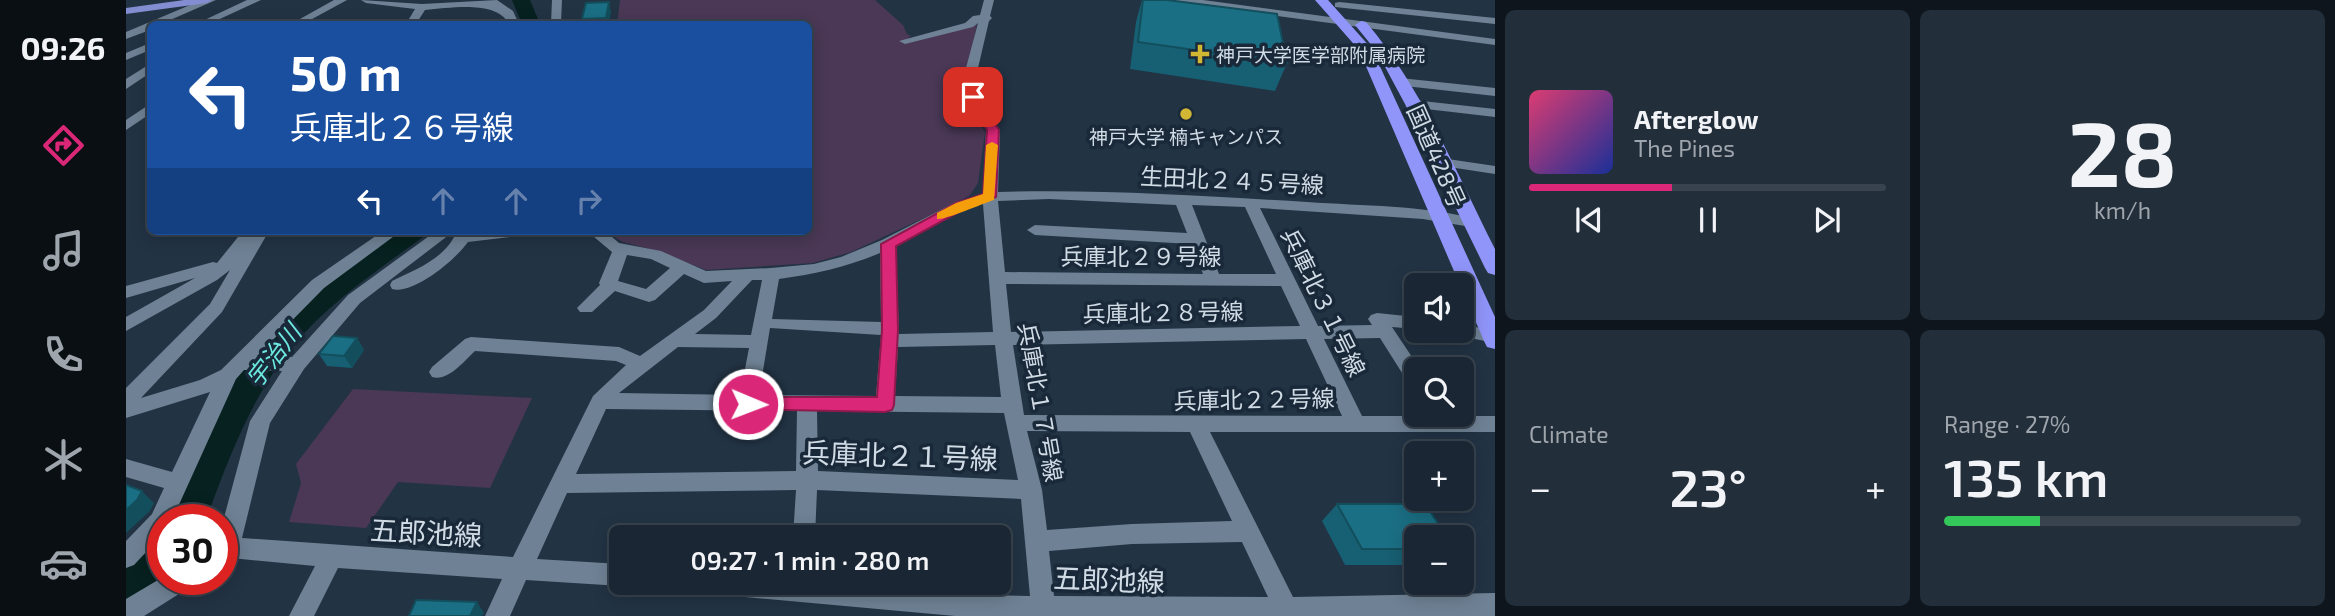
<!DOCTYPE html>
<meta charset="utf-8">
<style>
:root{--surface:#1a2633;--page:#232e3b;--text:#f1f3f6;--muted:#9fa5ac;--line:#38434e;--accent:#db2777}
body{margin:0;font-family:"Exo 2","Noto Sans JP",sans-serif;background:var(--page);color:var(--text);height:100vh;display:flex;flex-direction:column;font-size:26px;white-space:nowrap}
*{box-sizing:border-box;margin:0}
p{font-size:23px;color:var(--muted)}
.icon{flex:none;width:38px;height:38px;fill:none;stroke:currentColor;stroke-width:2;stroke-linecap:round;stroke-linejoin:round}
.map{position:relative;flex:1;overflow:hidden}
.side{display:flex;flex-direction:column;gap:10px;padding:10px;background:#0e151c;width:840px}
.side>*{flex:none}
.hud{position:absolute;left:21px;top:21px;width:665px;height:214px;border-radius:10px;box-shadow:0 4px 18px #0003,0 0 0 2px var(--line);background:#1a4fa0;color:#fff;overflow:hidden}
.controls{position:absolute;left:1278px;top:273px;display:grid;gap:14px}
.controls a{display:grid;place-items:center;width:70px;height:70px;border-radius:10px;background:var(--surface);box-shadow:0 4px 18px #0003,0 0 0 2px var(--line);font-size:35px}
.speed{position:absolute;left:21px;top:504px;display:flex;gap:14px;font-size:35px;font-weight:700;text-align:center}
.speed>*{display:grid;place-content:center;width:91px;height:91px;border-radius:50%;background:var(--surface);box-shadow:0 4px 18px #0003,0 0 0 2px var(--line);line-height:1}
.speed .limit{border:10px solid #d22;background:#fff;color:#111}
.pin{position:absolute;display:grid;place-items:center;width:60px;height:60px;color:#fff;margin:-30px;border-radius:14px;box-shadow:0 4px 10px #0006}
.me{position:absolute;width:77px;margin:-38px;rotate:91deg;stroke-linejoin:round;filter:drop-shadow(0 0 5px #0008)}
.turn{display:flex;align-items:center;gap:24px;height:147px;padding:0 28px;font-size:32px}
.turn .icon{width:91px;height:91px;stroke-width:2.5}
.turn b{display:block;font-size:49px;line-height:60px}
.lanes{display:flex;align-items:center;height:66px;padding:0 28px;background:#0003;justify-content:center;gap:35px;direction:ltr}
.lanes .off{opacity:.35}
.big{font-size:52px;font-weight:600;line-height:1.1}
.side .tile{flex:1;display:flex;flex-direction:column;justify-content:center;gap:10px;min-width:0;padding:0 24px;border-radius:10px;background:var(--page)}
.side .dial{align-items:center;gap:0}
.dial b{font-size:91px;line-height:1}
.song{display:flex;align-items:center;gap:21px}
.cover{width:84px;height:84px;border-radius:10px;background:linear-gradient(135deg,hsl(340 70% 55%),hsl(230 70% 35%))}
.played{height:7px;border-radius:4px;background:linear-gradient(90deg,var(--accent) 40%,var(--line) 40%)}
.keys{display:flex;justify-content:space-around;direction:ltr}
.heat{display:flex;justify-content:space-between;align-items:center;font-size:38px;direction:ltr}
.charge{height:10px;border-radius:5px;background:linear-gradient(90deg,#34c759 27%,var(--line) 0)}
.side .tiles{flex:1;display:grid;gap:10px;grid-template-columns:repeat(2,1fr)}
.trip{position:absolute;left:483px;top:525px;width:402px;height:70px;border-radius:10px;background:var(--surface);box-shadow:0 4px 18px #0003,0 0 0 2px var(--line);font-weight:600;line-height:70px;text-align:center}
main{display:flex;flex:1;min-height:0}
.tabs{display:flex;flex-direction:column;width:126px;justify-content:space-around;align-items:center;background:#0a0f14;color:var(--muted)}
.tabs .icon{width:49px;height:49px}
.tabs .on{color:var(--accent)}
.tabs b{font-size:32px;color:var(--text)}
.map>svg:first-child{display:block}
.green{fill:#4a3856}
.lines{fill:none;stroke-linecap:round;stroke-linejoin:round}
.river{fill:#06211f;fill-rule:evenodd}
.minor{fill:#6f8295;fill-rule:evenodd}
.major{fill:#838dd2;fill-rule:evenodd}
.highway{fill:#9095fa;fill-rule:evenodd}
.wall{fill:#175f72}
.shaded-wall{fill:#134e5c}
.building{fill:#1b6f84;stroke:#134e5c;stroke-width:2}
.route{fill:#db2777;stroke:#8e194d;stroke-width:2}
.slow{fill:#f59e0b}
.poi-dot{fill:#d2b735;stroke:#192939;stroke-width:2.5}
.labels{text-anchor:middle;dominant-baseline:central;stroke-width:7;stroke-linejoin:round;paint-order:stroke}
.far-poi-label{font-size:19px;fill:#d0dbe5;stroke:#192939;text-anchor:start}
.street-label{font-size:23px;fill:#d0dbe5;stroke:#192939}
.water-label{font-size:24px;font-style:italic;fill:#6ce9e0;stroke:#192939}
.near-street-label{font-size:28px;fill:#d0dbe5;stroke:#192939}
</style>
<main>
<nav class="tabs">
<b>09:26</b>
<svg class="icon on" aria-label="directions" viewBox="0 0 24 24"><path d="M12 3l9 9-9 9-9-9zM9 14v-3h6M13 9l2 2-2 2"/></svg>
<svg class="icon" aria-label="music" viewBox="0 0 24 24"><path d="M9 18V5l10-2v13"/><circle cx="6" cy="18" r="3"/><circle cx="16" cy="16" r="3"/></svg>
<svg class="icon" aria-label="phone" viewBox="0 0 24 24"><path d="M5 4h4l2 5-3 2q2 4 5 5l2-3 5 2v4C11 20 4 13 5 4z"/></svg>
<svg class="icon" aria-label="climate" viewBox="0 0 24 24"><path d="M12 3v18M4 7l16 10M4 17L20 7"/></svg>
<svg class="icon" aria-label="car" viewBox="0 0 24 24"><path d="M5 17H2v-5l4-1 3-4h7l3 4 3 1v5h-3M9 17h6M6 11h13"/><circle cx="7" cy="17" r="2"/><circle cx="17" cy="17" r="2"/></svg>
</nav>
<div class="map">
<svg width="1369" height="616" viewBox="0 0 1369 616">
<rect width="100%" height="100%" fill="#234"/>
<path class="green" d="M494,0H749L777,25L781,34L785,36L782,38L787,42L851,24L836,95L859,132L852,183L844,195L830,203L725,252L687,263L580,270L531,251L497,242L478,231H682V24H491Z
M227,389L406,398L364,488L272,482L240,528L163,522L175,483L170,464Z"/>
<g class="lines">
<path class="river" d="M386,0H404L414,24H396Z
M268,231H301L297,237C251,271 202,303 166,347C125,398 102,459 80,520H40C69,447 100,371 157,316C190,283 230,257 268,231Z
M37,533V579H41L15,601L0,607V560L22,538Z"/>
<path class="minor" d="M76,0H90L35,24H24V30L0,39V32Z
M121,0H135L83,24H70Z
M208,0H221L177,24H165Z
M235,0L296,4L371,0L387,11L393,24H383C370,0 326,8 299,10L290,24H280L289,9L240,3Z
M426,0H436L435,24H425Z
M858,0H868L864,16L866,18L863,21L852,68L853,97L874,130L872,192C974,189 1078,196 1181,202C1237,206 1296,205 1350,219L1353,222L1345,227L1297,219L1134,208L1192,326L1246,325L1242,319L1245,315L1251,313L1290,317V329L1266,327L1294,369H1290V386L1283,384L1254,338L1198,339L1236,416H1369V432H1084L1167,597L1369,593V616H829L597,595L588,591L585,583H724L862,595L904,596L895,499L691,490L689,537H667L670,490L441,493L411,559L495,564V583H503L495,586L400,580L384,616H359L376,579L212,568L188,616H163L189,566L105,558L96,562V525L124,421L156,371L118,370L110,379L46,520H37V534L8,565L0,568V541L26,514L38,488L0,477V459L46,472L84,392L0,418V388L84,304L104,270L91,280L0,331V317L69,278L0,298V286L87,262L91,263L112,237H123L127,231H143L96,312L15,398L74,380L95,370L186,280L257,231H275L198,288L131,356L166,357L222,295L310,231H328L234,303L178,369L144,423L116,538L387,557L467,396L500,365L490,361L349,351C338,361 322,382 306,377L303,372L306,367L339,339L345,337L493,347L514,356L578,310L606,281L578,283L558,274L529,300L523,302L489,291L466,312H454L451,308L474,285L473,283L486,252L461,231H479L493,243L535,251L580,271L645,268L688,264L715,257L756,240L830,202L857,194L860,130L841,97L840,68L852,23L847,27L779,44L773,41L839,23L847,16L854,15ZM923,199L1050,205L1061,233L909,225L901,230L909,235L1065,244L1077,274L879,272L872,201ZM857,204L867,332L773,334L770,246L840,208ZM1066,205L1119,207L1150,274H1093ZM754,253L755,322L646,319L653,279C689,274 721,267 754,253ZM501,255L525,259L544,268L520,289L492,281ZM626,280H636L625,335L569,334L590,318ZM880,284L1155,286L1174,326L885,332ZM644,328L755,335L750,396L633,395ZM1180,339L1216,416L898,415L887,345ZM869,345L875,397L769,396L772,347ZM552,347L623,348L614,395L493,393ZM480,409L671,411L670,471L450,474ZM691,411L878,413L892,480L692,471ZM901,431L1064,432L1106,521L1006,524L921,530L916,490ZM1116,542L1142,597L928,596L923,551L1006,544Z
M1049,0H1077L1369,39V45L1054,3Z
M1213,2L1369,18V24L1209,7V3Z
M24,43V50L0,60V53Z
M24,66V73L0,89V79L19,67Z
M1274,78L1369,88V96L1270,85V79Z
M1287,100L1369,109V117L1283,107L1281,104Z
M24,104V114L0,130V120Z
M1315,158L1369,166V174L1310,165L1308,162Z
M331,231H400L392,236L342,242C330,259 288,295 266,289L264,285L266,281C291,269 320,258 331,231Z
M1335,324L1369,331V343L1329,335L1326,331H1335Z
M37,577L68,579L64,587L18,616H0V599Z"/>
<path class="major" d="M58,0H86L81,3L0,14V8Z"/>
<path class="highway" d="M1189,0H1202L1246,49L1369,317V349L1361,347L1358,341L1233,50Z
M1235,21L1240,22C1296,88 1330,172 1369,249V275L1362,273L1359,268L1279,104L1251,52L1229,25Z"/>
</g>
<path class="wall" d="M1016,0H1041L1161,63L1149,91L1004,69L1010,22Z
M485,12L482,24H457L456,19Z
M231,338L238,350L226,368L201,366L193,354Z
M1211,504L1290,537V565H1219L1196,521Z"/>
<path class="shaded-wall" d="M483,2L485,12L482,24H481L480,18Z
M231,338L238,350L226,368L218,356Z
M16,491L28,503L24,511L0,533V510Z
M351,602L358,613L356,616H344Z"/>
<path class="building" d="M1017,0H1041L1151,14L1161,63L1012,42Z
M483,2L480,18L456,19L460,3Z
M207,336L231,338L218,356L193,354Z
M0,485L16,491L11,500L0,510Z
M1211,504H1299L1321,537H1290V549H1236Z
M290,600L351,602L344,616H283Z"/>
<path class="route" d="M843,94H851L873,130L870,197L840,208L770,246L772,330L768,405L766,410L759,412L615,409L613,404L615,399L622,397H751L756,330L755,244L830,203L857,194L861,130L841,97Z"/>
<path class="slow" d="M866,142L872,145L868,200C855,204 820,220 811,219V213L830,203L857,194L860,145Z"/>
<g class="poi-dot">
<path d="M1070.5 43.5h7v7h7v7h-7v7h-7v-7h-7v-7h7z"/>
<circle cx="1060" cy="114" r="7"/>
</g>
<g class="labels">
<g class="far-poi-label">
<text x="1090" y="54">神戸大学医学部附属病院</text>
<text x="1060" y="136" text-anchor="middle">神戸大学 楠キャンパス</text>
</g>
<g class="street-label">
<text transform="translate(1311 156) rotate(66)">国道428号</text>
<text transform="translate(1106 180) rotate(3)">生田北２４５号線</text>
<text x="1015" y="256">兵庫北２９号線</text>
<text transform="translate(1198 302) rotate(64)">兵庫北３１号線</text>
<text transform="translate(1037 312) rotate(-1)">兵庫北２８号線</text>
<text transform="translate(1128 399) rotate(-1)">兵庫北２２号線</text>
<text transform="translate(915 402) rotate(80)">兵庫北１７号線</text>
</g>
<g class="water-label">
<text transform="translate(147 355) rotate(-52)">宇治川</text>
</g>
<g class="near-street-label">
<text transform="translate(774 455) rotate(2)">兵庫北２１号線</text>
<text transform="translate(300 532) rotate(3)">五郎池線</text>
<text transform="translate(983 579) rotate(2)">五郎池線</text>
</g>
</g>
</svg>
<div class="controls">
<a><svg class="icon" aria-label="sound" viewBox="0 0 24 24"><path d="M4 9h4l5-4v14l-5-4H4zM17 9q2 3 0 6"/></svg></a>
<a><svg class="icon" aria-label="search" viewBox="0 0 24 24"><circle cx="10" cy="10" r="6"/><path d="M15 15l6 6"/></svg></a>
<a>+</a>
<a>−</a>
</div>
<div class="speed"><div class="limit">30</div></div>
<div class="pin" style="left:847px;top:97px;background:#d93025"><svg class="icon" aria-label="arrive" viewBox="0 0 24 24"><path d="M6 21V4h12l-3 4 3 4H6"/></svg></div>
<svg class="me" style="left:622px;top:404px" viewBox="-20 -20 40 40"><circle r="17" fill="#db2777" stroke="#fff" stroke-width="3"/><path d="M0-11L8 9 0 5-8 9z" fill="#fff"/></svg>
<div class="trip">09:27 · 1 min · 280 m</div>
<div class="hud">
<div class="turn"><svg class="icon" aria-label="left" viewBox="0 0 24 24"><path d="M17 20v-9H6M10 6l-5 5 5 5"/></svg><div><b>50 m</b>兵庫北２６号線</div></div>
<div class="lanes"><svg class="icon" aria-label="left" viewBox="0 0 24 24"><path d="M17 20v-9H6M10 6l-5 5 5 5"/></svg><svg class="icon off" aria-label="ahead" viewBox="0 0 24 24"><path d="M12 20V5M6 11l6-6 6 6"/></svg><svg class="icon off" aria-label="ahead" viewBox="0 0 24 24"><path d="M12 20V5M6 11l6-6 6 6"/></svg><svg class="icon off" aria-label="right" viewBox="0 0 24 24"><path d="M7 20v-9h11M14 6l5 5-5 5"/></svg></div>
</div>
</div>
<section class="side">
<div class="tiles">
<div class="tile">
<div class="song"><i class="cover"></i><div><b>Afterglow</b><p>The Pines</p></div></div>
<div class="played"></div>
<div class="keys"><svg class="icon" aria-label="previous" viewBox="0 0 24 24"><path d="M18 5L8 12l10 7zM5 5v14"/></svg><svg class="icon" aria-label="pause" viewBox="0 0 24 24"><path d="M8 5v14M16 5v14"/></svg><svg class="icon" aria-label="next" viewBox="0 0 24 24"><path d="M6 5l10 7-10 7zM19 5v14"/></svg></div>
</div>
<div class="tile dial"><b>28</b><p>km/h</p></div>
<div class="tile"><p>Climate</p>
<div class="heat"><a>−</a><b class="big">23°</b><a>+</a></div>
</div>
<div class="tile"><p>Range · 27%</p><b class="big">135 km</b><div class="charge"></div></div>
</div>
</section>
</main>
